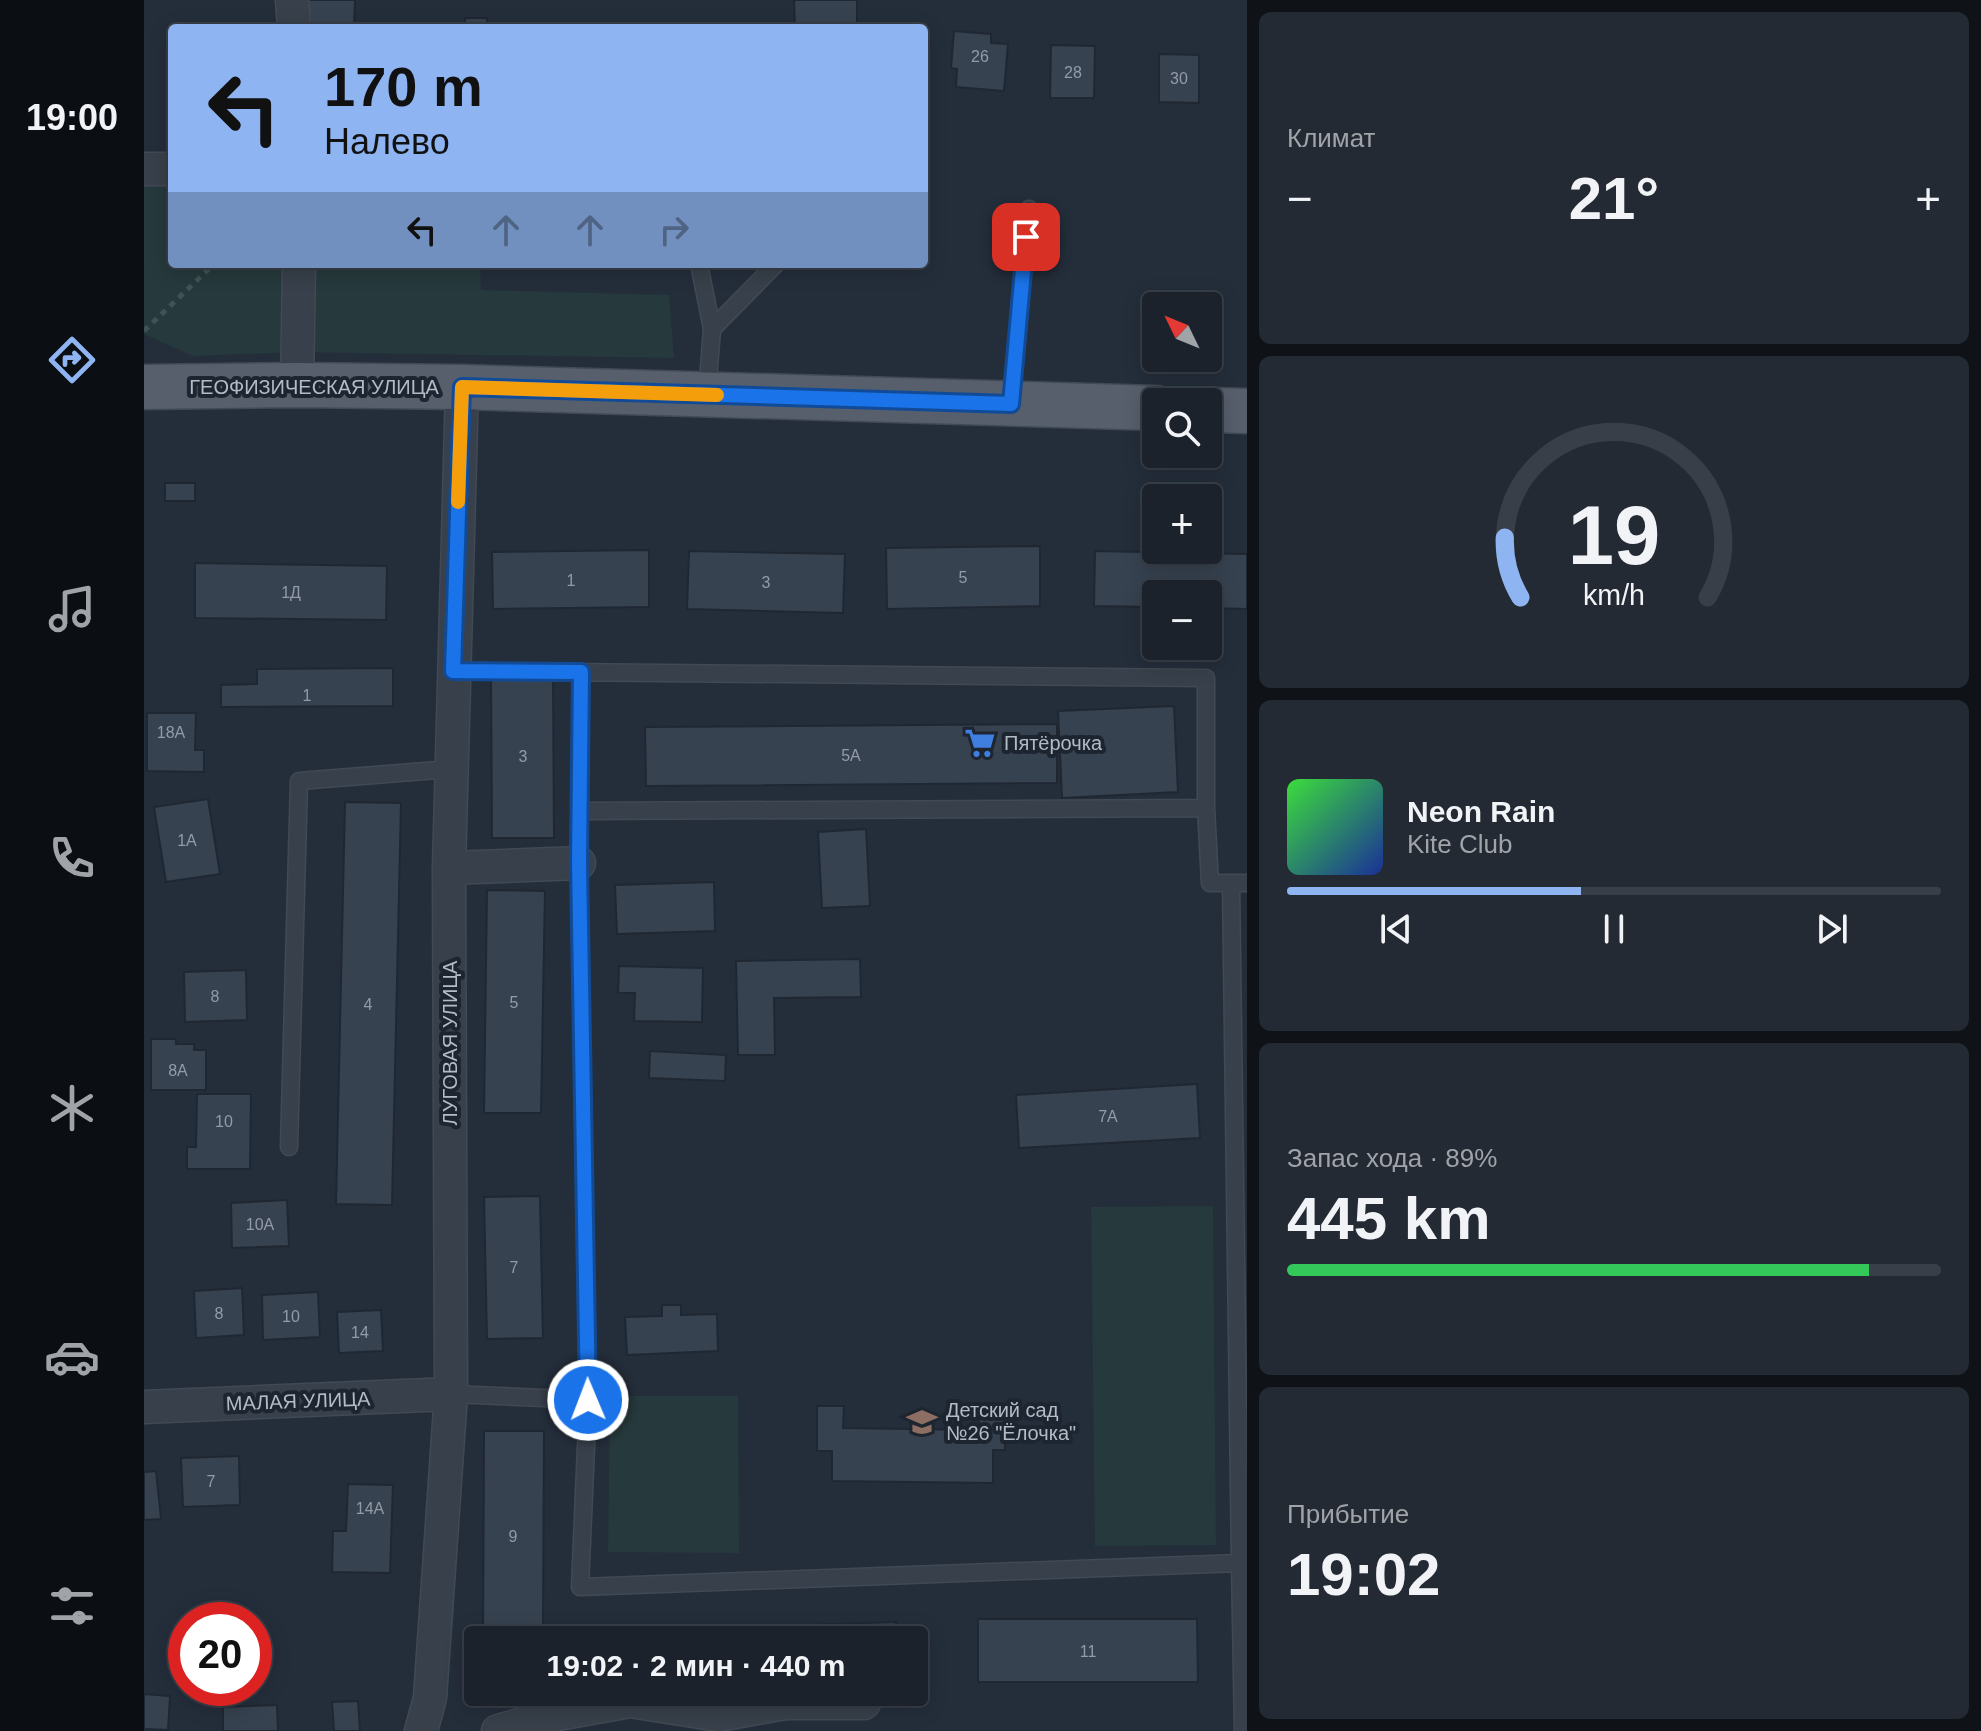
<!DOCTYPE html>
<html lang="ru">
<meta charset="utf-8">
<style>
:root{--surface:#1b222c;--page:#242a34;--text:#f1f3f6;--muted:#a0a4a9;--line:#393f48;--accent:#8eb4f1}
body{margin:0;font-family:Helvetica,sans-serif;background:var(--page);color:var(--text);height:100vh;display:flex;flex-direction:column;font-size:30px;white-space:nowrap}
*{box-sizing:border-box;margin:0}
p{font-size:26px;color:var(--muted)}
.icon{flex:none;width:44px;height:44px;fill:none;stroke:currentColor;stroke-width:2;stroke-linecap:round;stroke-linejoin:round}
.map{position:relative;flex:1;overflow:hidden}
.side{display:flex;flex-direction:column;gap:12px;padding:12px;background:#0f1318;width:734px}
.side>*{flex:none}
.hud{position:absolute;left:24px;top:24px;width:760px;height:244px;border-radius:8px;box-shadow:0 4px 20px #0003,0 0 0 2px var(--line);background:#8eb4f1;color:#111;overflow:hidden}
.needle{width:52px;rotate:313deg}
.buttons{position:absolute;left:998px;top:292px;display:grid;gap:16px}
.buttons a{display:grid;place-items:center;width:80px;height:80px;border-radius:8px;background:var(--surface);box-shadow:0 4px 20px #0003,0 0 0 2px var(--line);font-size:40px}
.speed{position:absolute;left:24px;top:1602px;display:flex;gap:16px;font-size:40px;font-weight:700;text-align:center}
.speed>*{display:grid;place-content:center;width:104px;height:104px;border-radius:50%;background:var(--surface);box-shadow:0 4px 20px #0003,0 0 0 2px var(--line);line-height:1}
.speed .limit{border:12px solid #d22;background:#fff;color:#111}
.pin{position:absolute;display:grid;place-items:center;width:68px;height:68px;color:#fff;margin:-34px;border-radius:16px;box-shadow:0 4px 12px #0006}
.me{position:absolute;width:88px;margin:-44px;rotate:359deg;stroke-linejoin:round;filter:drop-shadow(0 0 6px #0008)}
.turn{display:flex;align-items:center;gap:28px;height:168px;padding:0 24px;font-size:36px}
.turn .icon{width:104px;height:104px;stroke-width:2.5}
.turn b{display:block;font-size:56px;line-height:68px}
.lanes{display:flex;align-items:center;height:76px;padding:0 24px;background:#0003;justify-content:center;gap:40px;direction:ltr}
.lanes .off{opacity:.35}
.big{font-size:60px;font-weight:700;line-height:1.1}
.side .widget{flex:1;display:flex;flex-direction:column;justify-content:center;gap:12px;min-width:0;padding:0 28px;border-radius:12px;background:var(--page)}
.side .dial{align-items:center;gap:0}
.dial svg{height:208px;overflow:visible;fill:none;stroke:var(--line);stroke-width:7;stroke-linecap:round;text-anchor:middle}
.dial text{fill:var(--text);stroke:none}
.song{display:flex;align-items:center;gap:24px}
.cover{width:96px;height:96px;border-radius:12px;background:linear-gradient(135deg,hsl(120 70% 55%),hsl(230 70% 35%))}
.played{height:8px;border-radius:4px;background:linear-gradient(90deg,var(--accent) 45%,var(--line) 45%)}
.keys{display:flex;justify-content:space-around;direction:ltr}
.heat{display:flex;justify-content:space-between;align-items:center;font-size:44px;direction:ltr}
.charge{height:12px;border-radius:6px;background:linear-gradient(90deg,#34c759 89%,var(--line) 0)}
.trip{position:absolute;left:320px;top:1626px;width:464px;height:80px;border-radius:8px;background:var(--surface);box-shadow:0 4px 20px #0003,0 0 0 2px var(--line);font-weight:700;line-height:80px;text-align:center}
main{display:flex;flex:1;min-height:0}
.tab-bar{display:flex;flex-direction:column;width:144px;justify-content:space-around;align-items:center;background:#0b0e12;color:var(--muted)}
.tab-bar .icon{width:56px;height:56px}
.tab-bar .on{color:var(--accent)}
.tab-bar b{font-size:36px;color:var(--text)}
.map>svg:first-child{display:block}
.green{fill:#26393c}
.building{fill:#374250;stroke:#1f2732;stroke-width:2}
.lines{fill:none;stroke-linecap:round;stroke-linejoin:round}
.lane-casing{stroke:#414954;stroke-width:19}
.street-casing{stroke:#414954;stroke-width:35}
.primary-casing{stroke:#414954;stroke-width:47}
.path{stroke:#3f5254;stroke-width:5;stroke-dasharray:6 6;stroke-linecap:butt}
.lane{stroke:#38404b;stroke-width:16}
.street{stroke:#38404b;stroke-width:32}
.primary{stroke:#565f6b;stroke-width:44}
.route-casing{stroke:#114b97;stroke-width:20}
.route{stroke:#1a73e8;stroke-width:14}
.slow{stroke:#f59e0b;stroke-width:14}
.labels{text-anchor:middle;dominant-baseline:central;stroke-width:8;stroke-linejoin:round;paint-order:stroke}
.number-label{font-size:16px;fill:#929ba7}
.street-label{font-size:20px;fill:#b3bbc6;stroke:#1d2530}
.poi-label{font-size:20px;fill:#b3bbc6;stroke:#1d2530;text-anchor:start}
</style>
<main>
<nav class="tab-bar">
<b>19:00</b>
<svg class="icon on" aria-label="directions" viewBox="0 0 24 24"><path d="M12 3l9 9-9 9-9-9zM9 14v-3h6M13 9l2 2-2 2"/></svg>
<svg class="icon" aria-label="music" viewBox="0 0 24 24"><path d="M9 18V5l10-2v13"/><circle cx="6" cy="18" r="3"/><circle cx="16" cy="16" r="3"/></svg>
<svg class="icon" aria-label="phone" viewBox="0 0 24 24"><path d="M5 4h4l2 5-3 2q2 4 5 5l2-3 5 2v4C11 20 4 13 5 4z"/></svg>
<svg class="icon" aria-label="climate" viewBox="0 0 24 24"><path d="M12 3v18M4 7l16 10M4 17L20 7"/></svg>
<svg class="icon" aria-label="car" viewBox="0 0 24 24"><path d="M5 17H2v-5l4-1 3-4h7l3 4 3 1v5h-3M9 17h6M6 11h13"/><circle cx="7" cy="17" r="2"/><circle cx="17" cy="17" r="2"/></svg>
<svg class="icon" aria-label="filters" viewBox="0 0 24 24"><path d="M4 7h16M4 17h16"/><circle cx="9" cy="7" r="2"/><circle cx="15" cy="17" r="2"/></svg>
</nav>
<div class="map">
<svg width="1103" height="1731" viewBox="0 0 1103 1731">
<rect width="100%" height="100%" fill="#242e3b"/>
<path class="green" d="M0,183H28V264H336L337,290L525,295L530,358L153,352L49,356L0,334Z
M1069,1206L1072,1545L951,1546L947,1207Z
M466,1396H594L595,1553L464,1552Z"/>
<path class="building" d="M162,0H211L210,28H161Z
M650,0H713V28H651Z
M321,18H343V28H321Z
M810,31L847,34V43L864,44L860,91L812,87L813,69L807,68Z
M907,45L951,46L950,98H906Z
M1015,54L1055,55V103L1015,102Z
M380,264H471V266H380Z
M21,483H51V501H21Z
M896,546V606L743,609L742,548Z
M505,550V607L349,609L348,552Z
M545,551L701,554L699,613L543,609Z
M951,551L1103,554V609L1064,608V594H1012V607L950,606Z
M51,563L243,566L242,620L51,618Z
M249,668V706L77,707V685L113,684V669Z
M409,674L410,838H348L347,675Z
M1030,706L1034,792L918,798L914,711Z
M3,713H52L51,750H60V772L3,771Z
M913,724V783L502,786L501,727Z
M64,799L76,874L22,882L10,807Z
M201,802L257,803L248,1205L192,1204Z
M722,829L726,906L678,908L674,832Z
M570,882L571,931L473,934L471,885Z
M343,890L401,891L397,1113H340Z
M716,959L717,997L630,998L631,1055H594L592,961Z
M475,966L559,968L558,1022L490,1021L491,993H474Z
M102,970L103,1020L41,1022L40,972Z
M7,1039H32V1044H50V1050H62V1090H7Z
M506,1051L582,1055L581,1081L505,1078Z
M1053,1084L1056,1138L875,1148L872,1095Z
M53,1094H107L106,1169H43V1147H52Z
M396,1196L399,1338L343,1339L340,1197Z
M143,1200L145,1246L88,1248L87,1203Z
M98,1288L100,1335L52,1338L50,1291Z
M174,1292L176,1337L119,1340L118,1295Z
M518,1305H537V1315L573,1314L574,1351L483,1355L481,1317L518,1316Z
M237,1310L239,1351L195,1353L193,1312Z
M673,1406H700L699,1428L835,1430V1410H862L861,1450H849V1483L688,1481V1451H673Z
M340,1431H400L399,1640H339Z
M95,1456L96,1505L39,1507L37,1458Z
M12,1471L17,1519L0,1520V1472Z
M204,1484L249,1485L246,1573L188,1572L189,1531H202Z
M834,1619H1053L1054,1682H834Z
M752,1622L753,1640H457V1632Z
M0,1694L26,1696L24,1730L0,1729Z
M214,1701L216,1731H190L188,1702Z
M133,1705L134,1731H79V1707Z"/>
<g class="lines">
<g class="lane-casing">
<path id="lane" d="M555,264L568,329
M563,393L568,329L632,264
M867,402L885,209
M309,671L1062,678V808L1066,883H1103
M437,672L435,863L444,1400
M436,811L1062,808
M145,1147L155,781L306,769
M307,1394L444,1400L436,1587L1096,1563L1087,883
M1096,1563L1099,1731"/>
</g>
<g class="street-casing">
<path id="street" d="M148,0L150,28
M0,169H28
M153,385L155,264
M305,868L435,863
M0,1407L307,1394
M277,1731L286,1698L307,1394L305,868L318,387
M354,1731L414,1714L486,1701L575,1715L641,1703H720"/>
</g>
<g class="primary-casing">
<path id="primary" d="M0,387L153,385L318,387L1012,408
M1064,410L1103,411"/>
</g>
<path class="path" d="M0,331L70,264"/>
<use href="#lane" class="lane"/>
<use href="#street" class="street"/>
<use href="#primary" class="primary"/>
</g>
<g class="lines">
<g class="route-casing">
<path id="route" d="M444,1400L435,863L437,672L309,671L318,387L867,404L882,237"/>
</g>
<use href="#route" class="route"/>
<path class="slow" d="M314,502L318,387L573,395"/>
</g>
<defs>
<g id="supermarket-bare" transform="scale(2.4)"><path d="M-6-5.5h2.5l.6 2H6L4.5 2H-2.5L-4.4-4H-6ZM-1.5 3.2a1.3 1.3 0 1 0 .1 0ZM3 3.2a1.3 1.3 0 1 0 .1 0Z" fill="#3f7fe0" stroke="#1d2530" stroke-width="2.5" paint-order="stroke"/></g>
<g id="school-bare" transform="scale(2.4)"><path d="M0-5L7-2L0 1L-7-2ZM-4 1L0 2.5L4 1V4Q0 6-4 4Z" fill="#8d6e63" stroke="#1d2530" stroke-width="2.5" paint-order="stroke"/></g>
</defs>
<g fill-rule="evenodd">
<use href="#supermarket-bare" x="836" y="743"/>
<use href="#school-bare" x="778" y="1422"/>
</g>
<g class="labels">
<g class="number-label">
<text x="836" y="56">26</text>
<text x="929" y="72">28</text>
<text x="1035" y="78">30</text>
<text x="819" y="577">5</text>
<text x="427" y="580">1</text>
<text x="622" y="582">3</text>
<text x="147" y="592">1Д</text>
<text x="163" y="695">1</text>
<text x="27" y="732">18А</text>
<text x="707" y="755">5А</text>
<text x="379" y="756">3</text>
<text x="43" y="840">1А</text>
<text x="71" y="996">8</text>
<text x="370" y="1002">5</text>
<text x="224" y="1004">4</text>
<text x="34" y="1070">8А</text>
<text x="964" y="1116">7А</text>
<text x="80" y="1121">10</text>
<text x="116" y="1224">10А</text>
<text x="370" y="1267">7</text>
<text x="75" y="1313">8</text>
<text x="147" y="1316">10</text>
<text x="216" y="1332">14</text>
<text x="67" y="1481">7</text>
<text x="226" y="1508">14А</text>
<text x="369" y="1536">9</text>
<text x="944" y="1651">11</text>
</g>
<g class="street-label">
<text x="170" y="387">ГЕОФИЗИЧЕСКАЯ УЛИЦА</text>
<text transform="translate(306 1043) rotate(-90)">ЛУГОВАЯ УЛИЦА</text>
<text transform="translate(154 1401) rotate(-2)">МАЛАЯ УЛИЦА</text>
</g>
<g class="poi-label">
<text x="860" y="743">Пятёрочка</text>
<text x="802" y="1410">Детский сад<tspan x="802" dy="23">№26 "Ёлочка"</tspan></text>
</g>
</g>
</svg>
<div class="buttons">
<a><svg class="needle" viewBox="-14 -14 28 28"><path d="M0-13l5 13h-10z" fill="#e53935"/><path d="M0 13l5-13h-10z" fill="#a0a4a9"/></svg></a>
<a><svg class="icon" aria-label="search" viewBox="0 0 24 24"><circle cx="10" cy="10" r="6"/><path d="M15 15l6 6"/></svg></a>
<a>+</a>
<a>−</a>
</div>
<div class="speed"><div class="limit">20</div></div>
<div class="pin" style="left:882px;top:237px;background:#d93025"><svg class="icon" aria-label="arrive" viewBox="0 0 24 24"><path d="M6 21V4h12l-3 4 3 4H6"/></svg></div>
<svg class="me" style="left:444px;top:1400px" viewBox="-20 -20 40 40"><circle r="17" fill="#1a73e8" stroke="#fff" stroke-width="3"/><path d="M0-11L8 9 0 5-8 9z" fill="#fff"/></svg>
<div class="trip">19:02 · 2 мин · 440 m</div>
<div class="hud">
<div class="turn"><svg class="icon" aria-label="left" viewBox="0 0 24 24"><path d="M17 20v-9H6M10 6l-5 5 5 5"/></svg><div><b>170 m</b>Налево</div></div>
<div class="lanes"><svg class="icon" aria-label="left" viewBox="0 0 24 24"><path d="M17 20v-9H6M10 6l-5 5 5 5"/></svg><svg class="icon off" aria-label="ahead" viewBox="0 0 24 24"><path d="M12 20V5M6 11l6-6 6 6"/></svg><svg class="icon off" aria-label="ahead" viewBox="0 0 24 24"><path d="M12 20V5M6 11l6-6 6 6"/></svg><svg class="icon off" aria-label="right" viewBox="0 0 24 24"><path d="M7 20v-9h11M14 6l5 5-5 5"/></svg></div>
</div>
</div>
<section class="side">
<div class="widget"><p>Климат</p>
<div class="heat"><a>−</a><b class="big">21°</b><a>+</a></div>
</div>
<div class="widget dial"><svg viewBox="0 0 100 80">
<path d="M14 69A42 42 0 1 1 86 69"/>
<path d="M14 69A42 42 0 0 1 8 46" stroke="#8eb4f1"/>
<text x="50" y="56" font-size="32" font-weight="700">19</text>
<text x="50" y="72" font-size="11">km/h</text>
</svg></div>
<div class="widget">
<div class="song"><i class="cover"></i><div><b>Neon Rain</b><p>Kite Club</p></div></div>
<div class="played"></div>
<div class="keys"><svg class="icon" aria-label="previous" viewBox="0 0 24 24"><path d="M18 5L8 12l10 7zM5 5v14"/></svg><svg class="icon" aria-label="pause" viewBox="0 0 24 24"><path d="M8 5v14M16 5v14"/></svg><svg class="icon" aria-label="next" viewBox="0 0 24 24"><path d="M6 5l10 7-10 7zM19 5v14"/></svg></div>
</div>
<div class="widget"><p>Запас хода · 89%</p><b class="big">445 km</b><div class="charge"></div></div>
<div class="widget"><p>Прибытие</p><b class="big">19:02</b></div>
</section>
</main>
